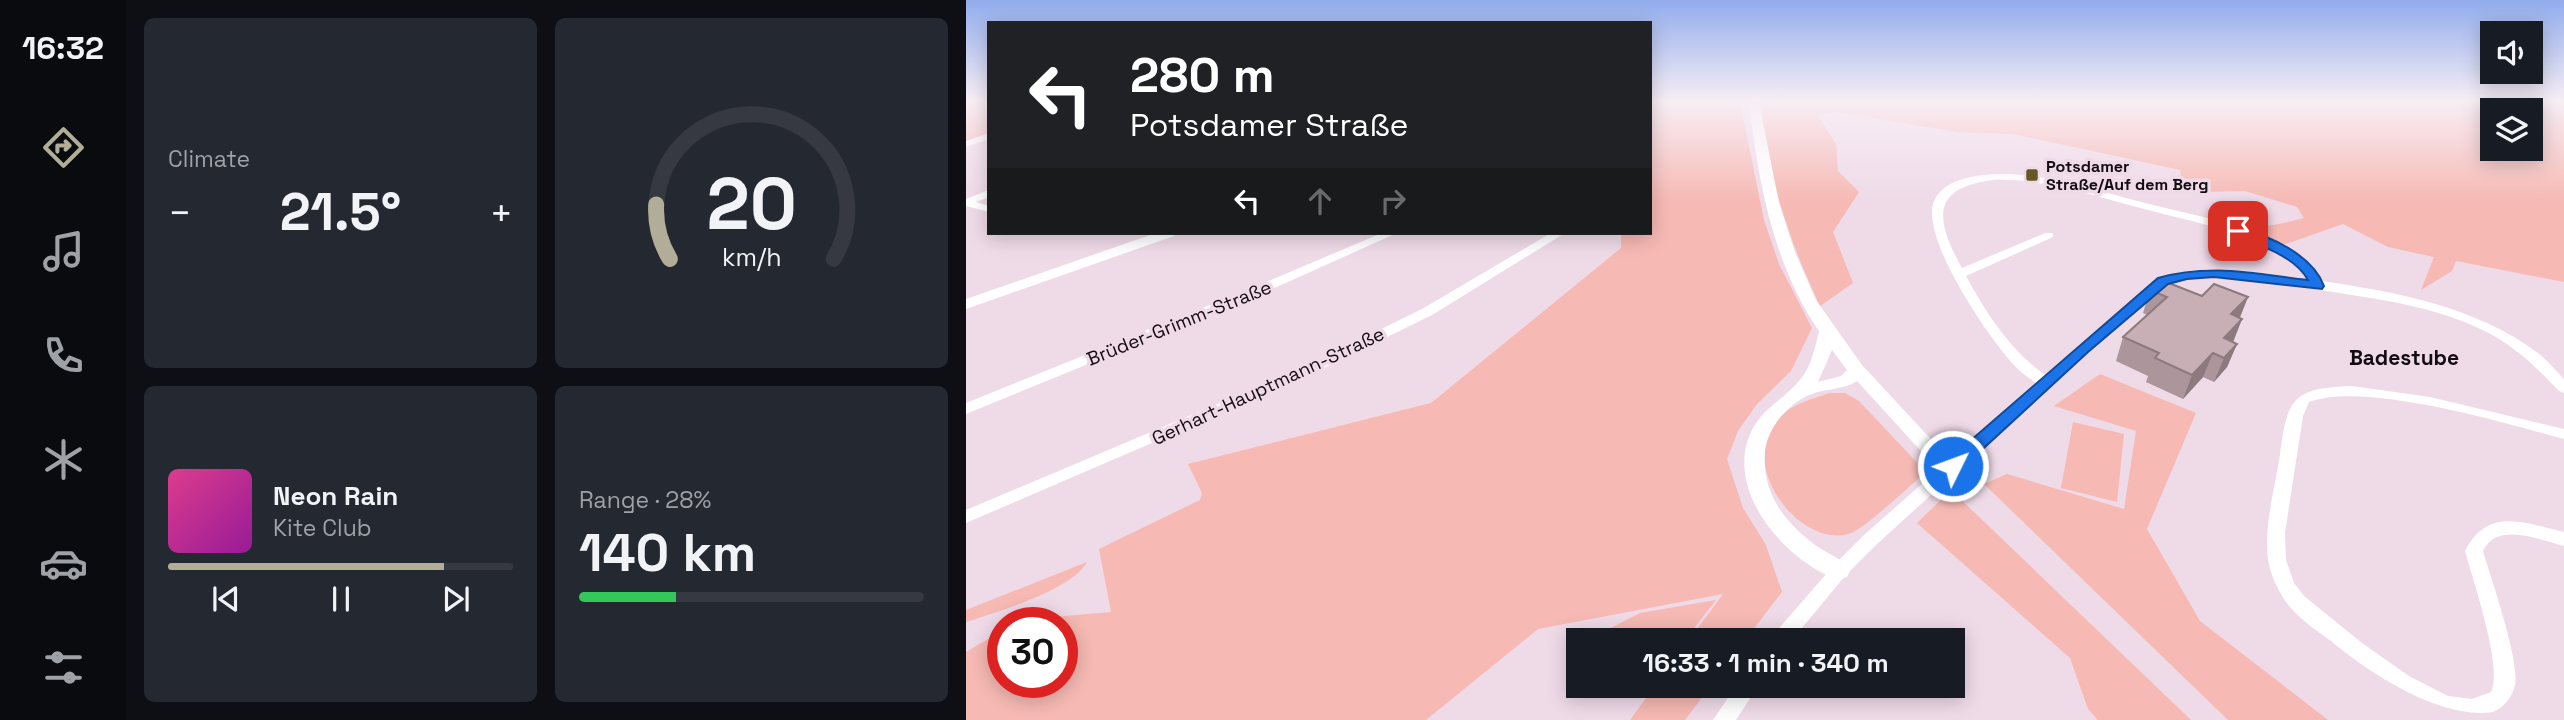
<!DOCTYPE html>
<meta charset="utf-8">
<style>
:root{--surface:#171b24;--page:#242831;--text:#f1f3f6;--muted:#9ea1a6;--line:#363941;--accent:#b2ad98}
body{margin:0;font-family:"Space Grotesk",sans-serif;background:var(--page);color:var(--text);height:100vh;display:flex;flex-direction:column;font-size:26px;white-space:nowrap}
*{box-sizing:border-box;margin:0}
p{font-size:23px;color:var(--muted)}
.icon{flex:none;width:38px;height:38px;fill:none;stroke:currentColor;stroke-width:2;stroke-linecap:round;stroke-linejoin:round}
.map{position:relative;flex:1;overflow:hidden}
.details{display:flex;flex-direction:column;gap:18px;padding:18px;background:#0d0f14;width:840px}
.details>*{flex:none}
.banner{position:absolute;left:21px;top:21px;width:665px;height:214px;border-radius:0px;box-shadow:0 4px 18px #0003;background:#202124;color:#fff;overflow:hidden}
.buttons{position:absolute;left:1514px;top:21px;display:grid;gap:14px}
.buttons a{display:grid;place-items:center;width:63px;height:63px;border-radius:0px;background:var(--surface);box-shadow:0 4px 18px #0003;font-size:35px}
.speed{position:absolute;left:21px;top:607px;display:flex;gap:14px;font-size:35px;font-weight:700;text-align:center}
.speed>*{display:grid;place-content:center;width:91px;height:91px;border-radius:50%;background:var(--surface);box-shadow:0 4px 18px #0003;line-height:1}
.speed .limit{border:10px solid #d22;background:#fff;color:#111}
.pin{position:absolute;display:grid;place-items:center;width:60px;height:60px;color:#fff;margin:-30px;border-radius:14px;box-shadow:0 4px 10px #0006}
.me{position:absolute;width:77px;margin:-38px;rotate:48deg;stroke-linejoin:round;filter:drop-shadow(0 0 5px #0008)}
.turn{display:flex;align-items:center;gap:24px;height:147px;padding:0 28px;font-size:32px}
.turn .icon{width:91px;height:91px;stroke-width:2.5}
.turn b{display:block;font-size:49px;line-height:60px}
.lanes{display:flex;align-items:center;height:66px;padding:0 28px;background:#0003;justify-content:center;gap:35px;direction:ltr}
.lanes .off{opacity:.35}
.big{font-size:52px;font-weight:600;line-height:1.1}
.details .card{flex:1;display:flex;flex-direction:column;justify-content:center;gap:10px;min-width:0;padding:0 24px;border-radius:10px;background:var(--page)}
.details .dial{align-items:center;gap:0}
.dial svg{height:182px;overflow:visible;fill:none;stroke:var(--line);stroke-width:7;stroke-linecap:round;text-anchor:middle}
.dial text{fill:var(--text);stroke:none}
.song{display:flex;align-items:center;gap:21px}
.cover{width:84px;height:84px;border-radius:10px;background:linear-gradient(135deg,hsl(330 70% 55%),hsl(300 70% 35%))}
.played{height:7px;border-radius:4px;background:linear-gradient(90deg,var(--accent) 80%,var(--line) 80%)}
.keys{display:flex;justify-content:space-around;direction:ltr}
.heat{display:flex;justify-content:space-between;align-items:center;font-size:38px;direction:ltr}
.charge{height:10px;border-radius:5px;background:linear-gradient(90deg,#34c759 28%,var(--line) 0)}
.details .tiles{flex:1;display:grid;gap:18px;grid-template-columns:repeat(2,1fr)}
.trip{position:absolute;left:600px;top:628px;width:399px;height:70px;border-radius:0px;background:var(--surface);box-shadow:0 4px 18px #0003;font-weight:600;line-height:70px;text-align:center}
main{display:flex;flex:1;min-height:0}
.tabs{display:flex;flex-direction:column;width:126px;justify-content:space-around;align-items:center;background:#090b0e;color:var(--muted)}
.tabs .icon{width:49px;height:49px}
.tabs .selected{color:var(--accent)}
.tabs b{font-size:32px;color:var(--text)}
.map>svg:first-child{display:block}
.green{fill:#f6b9b3;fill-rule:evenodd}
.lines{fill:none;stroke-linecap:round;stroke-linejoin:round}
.minor{fill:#fff;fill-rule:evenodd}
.major{fill:#fff;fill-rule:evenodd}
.wall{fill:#ac969c}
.shaded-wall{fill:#8c7a7f}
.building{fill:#c8aeb5;stroke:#8c7a7f;stroke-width:2}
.route{fill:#1a73e8;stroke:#114b97;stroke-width:2}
.poi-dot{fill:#645825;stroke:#efdae8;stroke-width:2.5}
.labels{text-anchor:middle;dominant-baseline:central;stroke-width:7;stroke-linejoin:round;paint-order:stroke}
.far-poi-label{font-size:16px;font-weight:bold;fill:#130c11;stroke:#efdae8;text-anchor:start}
.street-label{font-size:19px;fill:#130c11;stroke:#efdae8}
.neighbourhood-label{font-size:21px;font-weight:bold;fill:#130c11;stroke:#efdae8}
</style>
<main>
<nav class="tabs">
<b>16:32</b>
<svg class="icon selected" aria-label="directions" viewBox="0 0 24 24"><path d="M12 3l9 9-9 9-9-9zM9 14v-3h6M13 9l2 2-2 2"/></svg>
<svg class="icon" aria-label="music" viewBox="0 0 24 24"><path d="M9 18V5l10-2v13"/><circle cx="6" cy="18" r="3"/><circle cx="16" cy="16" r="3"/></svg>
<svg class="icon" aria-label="phone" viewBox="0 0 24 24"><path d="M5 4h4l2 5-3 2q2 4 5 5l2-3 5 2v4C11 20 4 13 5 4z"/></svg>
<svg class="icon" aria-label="climate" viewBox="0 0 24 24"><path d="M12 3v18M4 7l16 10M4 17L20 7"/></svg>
<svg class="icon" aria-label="car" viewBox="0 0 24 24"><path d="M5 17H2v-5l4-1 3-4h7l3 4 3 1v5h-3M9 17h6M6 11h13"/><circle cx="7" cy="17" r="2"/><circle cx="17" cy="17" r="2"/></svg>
<svg class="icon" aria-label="filters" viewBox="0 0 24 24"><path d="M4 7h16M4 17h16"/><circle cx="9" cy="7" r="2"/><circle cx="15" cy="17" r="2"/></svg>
</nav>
<section class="details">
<div class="tiles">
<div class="card"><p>Climate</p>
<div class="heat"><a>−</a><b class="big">21.5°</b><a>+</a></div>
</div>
<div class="card dial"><svg viewBox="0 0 100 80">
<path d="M14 69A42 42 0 1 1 86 69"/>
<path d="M14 69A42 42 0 0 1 8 45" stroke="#b2ad98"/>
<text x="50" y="56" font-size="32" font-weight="700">20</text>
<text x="50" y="72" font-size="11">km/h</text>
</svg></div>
<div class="card">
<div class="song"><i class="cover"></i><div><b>Neon Rain</b><p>Kite Club</p></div></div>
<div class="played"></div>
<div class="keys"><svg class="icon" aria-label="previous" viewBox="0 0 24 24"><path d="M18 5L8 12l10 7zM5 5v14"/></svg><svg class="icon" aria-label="pause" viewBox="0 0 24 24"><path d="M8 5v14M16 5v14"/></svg><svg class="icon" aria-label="next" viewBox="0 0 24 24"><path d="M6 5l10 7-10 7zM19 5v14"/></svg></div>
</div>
<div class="card"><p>Range · 28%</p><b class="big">140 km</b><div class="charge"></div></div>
</div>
</section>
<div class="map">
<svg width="1598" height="720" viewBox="0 0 1598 720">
<rect width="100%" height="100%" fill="#efdae8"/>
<path class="green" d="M0,102H23V135L0,143Z
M684,102H774L798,220L813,264L846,328L825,371L791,404L772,431L761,459L777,508L800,545L816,592L779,640H723L757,594L572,629L460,720H0V652L37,630V682H96V623H55L76,618L145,612L133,549L234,500L236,493L222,464L465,403L655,248V233H684Z
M794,102H1598V282L1490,261L1486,271L1455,290L1468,257L1422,247L1377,224L1314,246L1256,224C1270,222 1277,225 1291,226C1306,227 1322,222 1338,218L1331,207L1279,191L1236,192L1216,183L1214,170L1047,134L991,132L871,112L851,115L870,144L872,171L893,192L867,232L887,283L854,306C822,238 802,176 794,102ZM1526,110H1564V149H1526Z
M1134,374L1230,413L1181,529L1234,621L1362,720H1262L1018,484L1041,474L1158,509L1170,431L1088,406Z
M864,393H879L893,401L960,472C946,484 899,528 885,533C837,551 769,467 812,419C825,404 846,399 864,393Z
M1107,422L1158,434L1151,502L1095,488Z
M985,490L1225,720H1132L1122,709L1104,658L951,523Z
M121,562C106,590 31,612 0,622V610Z
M750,600L719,640H621L674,613Z
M689,686H745L719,720H664Z"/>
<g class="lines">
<path class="minor" d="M23,133V139L0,147V141Z
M1040,174C1089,175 1136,192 1183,204C1227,215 1275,223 1316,245C1333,254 1346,265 1355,281C1430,292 1509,306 1572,353C1581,360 1590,371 1598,379V393L1593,391C1573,370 1554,351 1528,336C1470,304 1411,300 1349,289C1303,281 1247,267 1201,284L1122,352L910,545L879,576L826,640H805L808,634L867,566L898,535L1070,383C1063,378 1055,373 1049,366C1024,340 953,237 968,201C979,176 1017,174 1040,174ZM1027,180C1079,178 1128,196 1178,209C1220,220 1262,228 1301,247C1317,254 1333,264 1342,280C1293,273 1241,261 1193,278L1079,375C1044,350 1020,313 1000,276L1087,237V233H1079L996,268C970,221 963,188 1027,180Z
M23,190V197L10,202L23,206V212L0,206V199Z
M416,233H431L313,286L0,414V403L305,280Z
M585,233H599L466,315L344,375L0,523V510L334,369L456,309Z
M1386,386L1464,397L1598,429V439C1538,423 1399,381 1343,402L1337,416L1319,533L1320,560L1328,583L1338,596L1396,643L1443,676L1482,696L1506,699L1525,692C1537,667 1507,581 1499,551C1522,506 1558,523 1598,532V546C1573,540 1531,521 1517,551C1525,578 1554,661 1549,685C1546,698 1538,707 1527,712C1475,720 1403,673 1365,641C1351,631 1335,620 1324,607C1316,598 1310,586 1306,575C1293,541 1309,490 1314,454C1321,397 1328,388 1386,386Z
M770,686H792L770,720H747Z"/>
<path class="major" d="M783,102H793L813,203L829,252L850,300L896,365L1002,479L999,484L992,486L985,484L891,381C876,391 855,388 839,397C819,408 802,428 799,451C795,494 821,526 855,549C865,555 879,560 884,571L881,577L873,580C819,562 756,489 786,430C797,408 818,399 834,380C845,367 849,348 853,331C807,264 792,181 783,102ZM866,350L881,370L875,376L852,382Z
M190,233H210L208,236L0,309V299Z"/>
</g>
<path class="wall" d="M1184,290L1236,296L1282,297L1273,318L1276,319L1267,342L1271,344L1261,367L1248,382L1237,377L1217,399L1180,382L1182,376L1150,361L1157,337L1181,315L1177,313Z"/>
<path class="shaded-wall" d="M1282,297L1273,320L1265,314Z
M1276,319L1267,342L1258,338Z
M1271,344L1261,367L1248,382L1258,358Z
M1247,353L1237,377L1217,399L1226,375Z"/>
<path class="building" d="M1195,280L1236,296L1248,284L1282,297L1265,314L1276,319L1258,338L1271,344L1258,358L1247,353L1226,375L1189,358L1193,353L1157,337L1201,297L1184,290Z"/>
<linearGradient id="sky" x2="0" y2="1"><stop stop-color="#91acec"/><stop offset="0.5" stop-color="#f8eef5"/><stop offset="1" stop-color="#f8eef5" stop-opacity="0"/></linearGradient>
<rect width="1598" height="202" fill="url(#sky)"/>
<path class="route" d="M1272,227C1303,236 1346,254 1358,286L1356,289L1248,277L1221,279L1202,284L1122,352L994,470H981L978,466L981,461L1192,278C1244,263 1290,274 1342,280C1328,255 1292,245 1267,234V228Z"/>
<rect class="poi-dot" x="1059" y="168" width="14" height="14" rx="3.5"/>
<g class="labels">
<g class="far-poi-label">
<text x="1080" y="166">Potsdamer<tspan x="1080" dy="18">Straße/Auf dem Berg</tspan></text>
</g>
<g class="street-label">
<text transform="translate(213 323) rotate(-22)">Brüder-Grimm-Straße</text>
<text transform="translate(302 386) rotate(-25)">Gerhart-Hauptmann-Straße</text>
</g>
<g class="neighbourhood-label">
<text x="1438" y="357">Badestube</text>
</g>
</g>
</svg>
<div class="buttons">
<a><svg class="icon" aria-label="sound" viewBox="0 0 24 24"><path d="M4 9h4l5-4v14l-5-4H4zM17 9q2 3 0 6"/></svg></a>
<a><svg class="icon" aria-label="layers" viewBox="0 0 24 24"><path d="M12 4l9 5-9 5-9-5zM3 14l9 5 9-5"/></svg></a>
</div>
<div class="speed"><div class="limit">30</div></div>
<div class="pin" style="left:1272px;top:231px;background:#d93025"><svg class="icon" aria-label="arrive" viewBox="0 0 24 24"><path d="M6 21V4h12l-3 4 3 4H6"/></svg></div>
<svg class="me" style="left:987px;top:466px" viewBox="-20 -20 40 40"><circle r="17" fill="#1a73e8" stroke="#fff" stroke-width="3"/><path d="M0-11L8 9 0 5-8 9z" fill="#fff"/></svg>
<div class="trip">16:33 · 1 min · 340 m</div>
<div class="banner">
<div class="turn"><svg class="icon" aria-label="left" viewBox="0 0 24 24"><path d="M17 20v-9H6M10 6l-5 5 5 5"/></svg><div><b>280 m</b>Potsdamer Straße</div></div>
<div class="lanes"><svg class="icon" aria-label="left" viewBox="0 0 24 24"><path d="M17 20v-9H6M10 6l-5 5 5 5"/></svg><svg class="icon off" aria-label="ahead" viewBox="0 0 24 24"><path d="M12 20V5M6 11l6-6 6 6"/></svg><svg class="icon off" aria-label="right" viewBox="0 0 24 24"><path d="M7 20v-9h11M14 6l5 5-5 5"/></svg></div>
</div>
</div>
</main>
